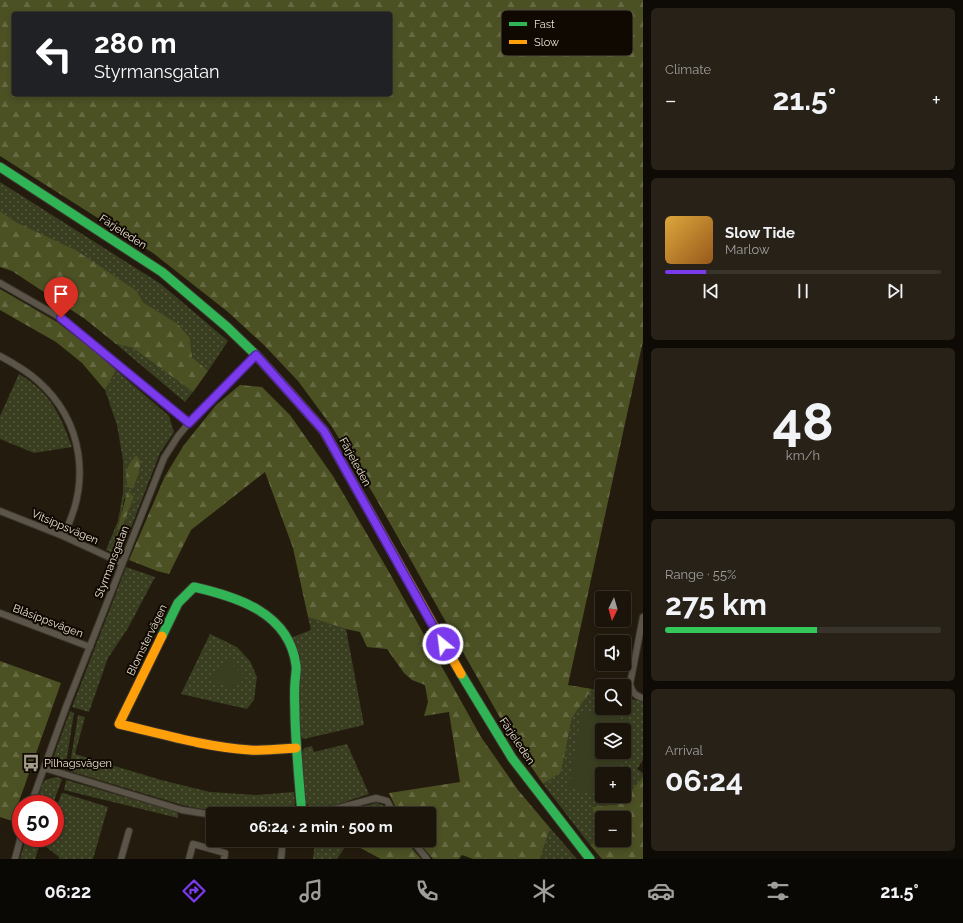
<!DOCTYPE html>
<meta charset="utf-8">
<style>
:root{--surface:#1a140a;--page:#272118;--text:#f1f3f6;--muted:#9f9e9c;--line:#38332b;--accent:#7c3aed}
body{margin:0;font-family:Raleway,sans-serif;background:var(--page);color:var(--text);height:100vh;display:flex;flex-direction:column;font-size:15px;white-space:nowrap}
*{box-sizing:border-box;margin:0}
p{font-size:13px;color:var(--muted)}
.icon{flex:none;width:22px;height:22px;fill:none;stroke:currentColor;stroke-width:2;stroke-linecap:round;stroke-linejoin:round}
.map{position:relative;flex:1;overflow:hidden}
.side{display:flex;flex-direction:column;gap:8px;padding:8px;background:#0e0b06;width:320px}
.side>*{flex:none}
.guide{position:absolute;left:12px;top:12px;width:380px;height:84px;border-radius:4px;box-shadow:0 2px 6px #0003,0 0 0 1px var(--line);background:#202124;color:#fff;overflow:hidden}
.needle{width:26px;rotate:185deg}
.tools{position:absolute;left:595px;top:591px;display:grid;gap:8px}
.tools a{display:grid;place-items:center;width:36px;height:36px;border-radius:4px;background:var(--surface);box-shadow:0 2px 6px #0003,0 0 0 1px var(--line);font-size:20px}
.speed{position:absolute;left:12px;top:795px;display:flex;gap:8px;font-size:20px;font-weight:700;text-align:center}
.speed>*{display:grid;place-content:center;width:52px;height:52px;border-radius:50%;background:var(--surface);box-shadow:0 2px 6px #0003,0 0 0 1px var(--line);line-height:1}
.speed .limit{border:6px solid #d22;background:#fff;color:#111}
.pin{position:absolute;display:grid;place-items:center;width:34px;height:34px;color:#fff;margin:-41px -17px;border-radius:50% 50% 50% 0;rotate:-45deg;box-shadow:0 0 4px #0007}
.pin .icon{rotate:45deg}
.me{position:absolute;width:44px;margin:-22px;rotate:331deg;stroke-linejoin:round;filter:drop-shadow(0 0 3px #0008)}
.turn{display:flex;align-items:center;gap:14px;height:84px;padding:0 16px;font-size:18px}
.turn .icon{width:52px;height:52px;stroke-width:2.5}
.turn b{display:block;font-size:28px;line-height:34px}
.big{font-size:30px;font-weight:700;line-height:1.1}
.side .tile{flex:1;display:flex;flex-direction:column;justify-content:center;gap:6px;min-width:0;padding:0 14px;border-radius:6px;background:var(--page)}
.side .dial{align-items:center;gap:0}
.dial b{font-size:52px;line-height:1}
.song{display:flex;align-items:center;gap:12px}
.cover{width:48px;height:48px;border-radius:6px;background:linear-gradient(135deg,hsl(40 70% 55%),hsl(30 70% 35%))}
.played{height:4px;border-radius:2px;background:linear-gradient(90deg,var(--accent) 15%,var(--line) 15%)}
.keys{display:flex;justify-content:space-around;direction:ltr}
.heat{display:flex;justify-content:space-between;align-items:center;font-size:22px;direction:ltr}
.charge{height:6px;border-radius:3px;background:linear-gradient(90deg,#34c759 55%,var(--line) 0)}
.trip{position:absolute;left:206px;top:807px;width:230px;height:40px;border-radius:4px;background:var(--surface);box-shadow:0 2px 6px #0003,0 0 0 1px var(--line);font-weight:700;line-height:40px;text-align:center}
.menu{display:flex;height:64px;justify-content:space-around;align-items:center;background:#0a0804;color:var(--muted)}
.menu .icon{width:28px;height:28px}
.menu .on{color:var(--accent)}
.menu b{font-size:18px;color:var(--text)}
main{display:flex;flex:1;min-height:0}
.map>svg:first-child{display:block}
.grass{fill:url(#grass-dots);fill-rule:evenodd}
.forest{fill:url(#forest-firs);fill-rule:evenodd}
.park{fill:#393e21}
.lines{fill:none;stroke-linecap:round;stroke-linejoin:round}
.street-casing{stroke:#3d362d;stroke-width:8}
.fast-casing{stroke:#3d362d;stroke-width:11}
.slow-casing{stroke:#3d362d;stroke-width:11}
.street{stroke:#5a5449;stroke-width:6}
.fast{stroke:#30b455;stroke-width:9}
.slow{stroke:#ff9f0a;stroke-width:9}
.route-casing{stroke:#51269a;stroke-width:10}
.route{stroke:#7c3aed;stroke-width:7}
.labels{text-anchor:middle;dominant-baseline:central;stroke-width:4;stroke-linejoin:round;paint-order:stroke}
.street-label{font-size:11px;fill:#ebe1d3;stroke:#0f0902}
.poi-label{font-size:11px;fill:#ebe1d3;stroke:#0f0902;text-anchor:start}
.key{fill:#0f0902;stroke:#514a41;stroke-width:1}
.key-label{font-size:11px;fill:#ebe1d3}
</style>
<main>
<div class="map">
<svg width="643" height="859" viewBox="0 0 643 859">
<defs>
<pattern id="grass-dots" width="8" height="8" patternUnits="userSpaceOnUse"><rect width="8" height="8" fill="#393e21"/><path d="M2 2h.1M6 6h.1" fill="none" stroke="#565a40" stroke-width="1.8" stroke-linecap="round"/></pattern>
<pattern id="forest-firs" width="22" height="20" patternUnits="userSpaceOnUse"><rect width="22" height="20" fill="#4c5124"/><path d="M5 1l3.5 6h-7zM16 11l3.5 6h-7z" fill="#666a43"/></pattern>
</defs>
<rect width="100%" height="100%" fill="#231b0d"/>
<path class="grass" d="M0,182L161,284L228,341L208,371L192,357L190,338L178,324L143,302L137,291L77,252L16,222L0,211Z
M116,344L133,348L193,392L185,402Z
M116,370L169,416L174,432L160,453L122,551L113,553L106,550L118,521L123,493V460L117,425L105,390ZM136,455L141,461L139,473L133,489L127,487C125,473 127,466 136,455ZM134,497L121,530L117,528L121,518L124,499Z
M19,374C51,393 60,414 72,447L34,453L0,439V416Z
M126,567L155,577L128,628L108,658L89,712L72,707Z
M308,617L346,629L364,725L304,739L300,736V664L299,654L293,637L311,630Z
M210,634L237,647L250,661L257,677L254,700L247,709L181,694Z
M592,689L602,692V708H624V697L643,702V760L637,769L643,773V777L619,804L592,807L600,838L590,845L543,784L561,771L572,718ZM602,730H624V752H602ZM602,774H624V796H602Z
M70,711L74,713L65,770L55,764L53,758Z
M78,715L85,717L75,754L161,780L210,792L257,795L294,792L295,804L291,810L285,812L255,813L201,809L182,805L69,771Z
M347,744L369,794L336,805L310,808L305,801L302,753L304,748L312,746L314,752Z
M56,777L62,779L53,804H36L42,785L45,780Z
M66,780L177,812L178,814V818L64,790Z
M63,793L108,807L93,859H59V857L45,846L47,838H55V814L61,794Z
M376,803L383,805L389,812L384,814H332Z
M550,828L577,859H540Z
M26,838H42L35,859H20Z
M306,840H334L345,847L337,859H313L315,841Z"/>
<path class="forest" d="M0,0H643V341L568,685L592,689L572,718L561,772L543,784L511,737L374,495L332,427L298,381L264,345L228,312L153,253L0,156ZM14,14H390V94H14Z
M0,211L16,222L77,251L137,291L143,302L178,324L190,338L192,357L208,371L193,392L133,348L116,344L85,319L12,271L0,267Z
M0,289L57,322L92,349L116,370L105,390L82,363L56,342L0,310Z
M240,385L262,387L290,415L333,476L389,572L481,737L518,790L550,828L540,859H473L462,855L459,859H433L417,840H429V814H399L389,793L460,782L449,712L424,716L428,702L425,685L412,680L404,673L387,649L367,647L360,632L346,629L308,617L293,548L265,472L191,530L169,574L157,571L129,560L165,476L184,445L216,405Z
M136,455L141,461L139,473L133,489L127,487C125,472 126,466 136,455Z
M128,491L134,497L121,530L117,529C122,516 123,504 128,491Z
M0,661L61,683L12,821L0,817Z
M643,777V859H602L590,845L600,838L592,807L619,804ZM602,818H624V840H602Z
M354,840H405L421,859H381L353,844Z"/>
<path class="park" d="M229,660L246,678L232,690L222,679L216,684L210,678Z
M582,711L628,720L624,739V730H602V752H622L618,774H602V794L568,788Z"/>
<g class="lines">
<g class="street-casing">
<path id="street" d="M0,283L61,318L189,423
M0,356C13,363 27,371 38,381C84,422 91,483 63,536
M0,511L63,536L122,563
M0,613L90,647
M643,617L630,684C632,692 635,696 643,698
M44,768L182,810L213,815
M31,804L66,707L164,458L178,436L189,423L256,355
M303,814L339,808L376,798L387,801L394,814
M412,840L427,859
M15,859L21,836
M121,859L129,831
M189,859L193,844L225,853L224,859
M281,859L283,840"/>
</g>
<g class="fast-casing">
<path id="fast" d="M0,167L162,272L227,327L256,355L284,386
M162,636L178,603L194,587C238,597 289,613 296,665C297,671 295,677 295,683C294,694 295,705 295,717C296,749 299,781 302,814
M461,674L512,758L590,859"/>
</g>
<g class="slow-casing">
<path id="slow" d="M284,386L324,431L461,674
M162,636L119,724C162,734 205,747 250,750C265,751 281,749 296,748"/>
</g>
<use href="#street" class="street"/>
<use href="#fast" class="fast"/>
<use href="#slow" class="slow"/>
</g>
<g class="lines">
<g class="route-casing">
<path id="route" d="M61,318L189,423L256,355L324,431L443,644"/>
</g>
<use href="#route" class="route"/>
</g>
<defs>
<g id="bus-bare" transform="scale(1.38)"><path d="M-5-6H5V4H4V6H2V4H-2V6H-4V4H-5ZM-3.5-4V0h7V-4ZM-3.5 1.2v1.5H-2V1.2ZM2 1.2v1.5H3.5V1.2Z" fill="#a59c8e" stroke="#0f0902" stroke-width="2.5" paint-order="stroke"/></g>
</defs>
<g fill-rule="evenodd">
<use href="#bus-bare" x="31" y="763"/>
</g>
<g class="labels">
<g class="street-label">
<text transform="translate(123 232) rotate(33)">Färjeleden</text>
<text transform="translate(355 462) rotate(61)">Färjeleden</text>
<text transform="translate(65 527) rotate(23)">Vitsippsvägen</text>
<text transform="translate(112 562) rotate(-69)">Styrmansgatan</text>
<text transform="translate(48 621) rotate(21)">Blåsippsvägen</text>
<text transform="translate(147 640) rotate(-64)">Blomstervägen</text>
<text transform="translate(517 741) rotate(56)">Färjeleden</text>
</g>
<g class="poi-label">
<text x="44" y="763">Pilhagsvägen</text>
</g>
</g>
<rect x="501" y="10" width="132" height="46" rx="6" class="key"/>
<rect x="509" y="22" width="18" height="4" fill="#30b455"/>
<rect x="509" y="40" width="18" height="4" fill="#ff9f0a"/>
<g class="key-label">
<text x="534" y="28">Fast</text>
<text x="534" y="46">Slow</text>
</g>
</svg>
<div class="tools">
<a><svg class="needle" viewBox="-14 -14 28 28"><path d="M0-13l5 13h-10z" fill="#e53935"/><path d="M0 13l5-13h-10z" fill="#9f9e9c"/></svg></a>
<a><svg class="icon" aria-label="sound" viewBox="0 0 24 24"><path d="M4 9h4l5-4v14l-5-4H4zM17 9q2 3 0 6"/></svg></a>
<a><svg class="icon" aria-label="search" viewBox="0 0 24 24"><circle cx="10" cy="10" r="6"/><path d="M15 15l6 6"/></svg></a>
<a><svg class="icon" aria-label="layers" viewBox="0 0 24 24"><path d="M12 4l9 5-9 5-9-5zM3 14l9 5 9-5"/></svg></a>
<a>+</a>
<a>−</a>
</div>
<div class="speed"><div class="limit">50</div></div>
<div class="pin" style="left:61px;top:318px;background:#d93025"><svg class="icon" aria-label="arrive" viewBox="0 0 24 24"><path d="M6 21V4h12l-3 4 3 4H6"/></svg></div>
<svg class="me" style="left:443px;top:644px" viewBox="-20 -20 40 40"><circle r="17" fill="#7c3aed" stroke="#fff" stroke-width="3"/><path d="M0-11L8 9 0 5-8 9z" fill="#fff"/></svg>
<div class="trip">06:24 · 2 min · 500 m</div>
<div class="guide">
<div class="turn"><svg class="icon" aria-label="left" viewBox="0 0 24 24"><path d="M17 20v-9H6M10 6l-5 5 5 5"/></svg><div><b>280 m</b>Styrmansgatan</div></div>
</div>
</div>
<section class="side">
<div class="tile"><p>Climate</p>
<div class="heat"><a>−</a><b class="big">21.5°</b><a>+</a></div>
</div>
<div class="tile">
<div class="song"><i class="cover"></i><div><b>Slow Tide</b><p>Marlow</p></div></div>
<div class="played"></div>
<div class="keys"><svg class="icon" aria-label="previous" viewBox="0 0 24 24"><path d="M18 5L8 12l10 7zM5 5v14"/></svg><svg class="icon" aria-label="pause" viewBox="0 0 24 24"><path d="M8 5v14M16 5v14"/></svg><svg class="icon" aria-label="next" viewBox="0 0 24 24"><path d="M6 5l10 7-10 7zM19 5v14"/></svg></div>
</div>
<div class="tile dial"><b>48</b><p>km/h</p></div>
<div class="tile"><p>Range · 55%</p><b class="big">275 km</b><div class="charge"></div></div>
<div class="tile"><p>Arrival</p><b class="big">06:24</b></div>
</section>
</main>
<nav class="menu">
<b>06:22</b>
<svg class="icon on" aria-label="directions" viewBox="0 0 24 24"><path d="M12 3l9 9-9 9-9-9zM9 14v-3h6M13 9l2 2-2 2"/></svg>
<svg class="icon" aria-label="music" viewBox="0 0 24 24"><path d="M9 18V5l10-2v13"/><circle cx="6" cy="18" r="3"/><circle cx="16" cy="16" r="3"/></svg>
<svg class="icon" aria-label="phone" viewBox="0 0 24 24"><path d="M5 4h4l2 5-3 2q2 4 5 5l2-3 5 2v4C11 20 4 13 5 4z"/></svg>
<svg class="icon" aria-label="climate" viewBox="0 0 24 24"><path d="M12 3v18M4 7l16 10M4 17L20 7"/></svg>
<svg class="icon" aria-label="car" viewBox="0 0 24 24"><path d="M5 17H2v-5l4-1 3-4h7l3 4 3 1v5h-3M9 17h6M6 11h13"/><circle cx="7" cy="17" r="2"/><circle cx="17" cy="17" r="2"/></svg>
<svg class="icon" aria-label="filters" viewBox="0 0 24 24"><path d="M4 7h16M4 17h16"/><circle cx="9" cy="7" r="2"/><circle cx="15" cy="17" r="2"/></svg>
<b>21.5°</b>
</nav>
